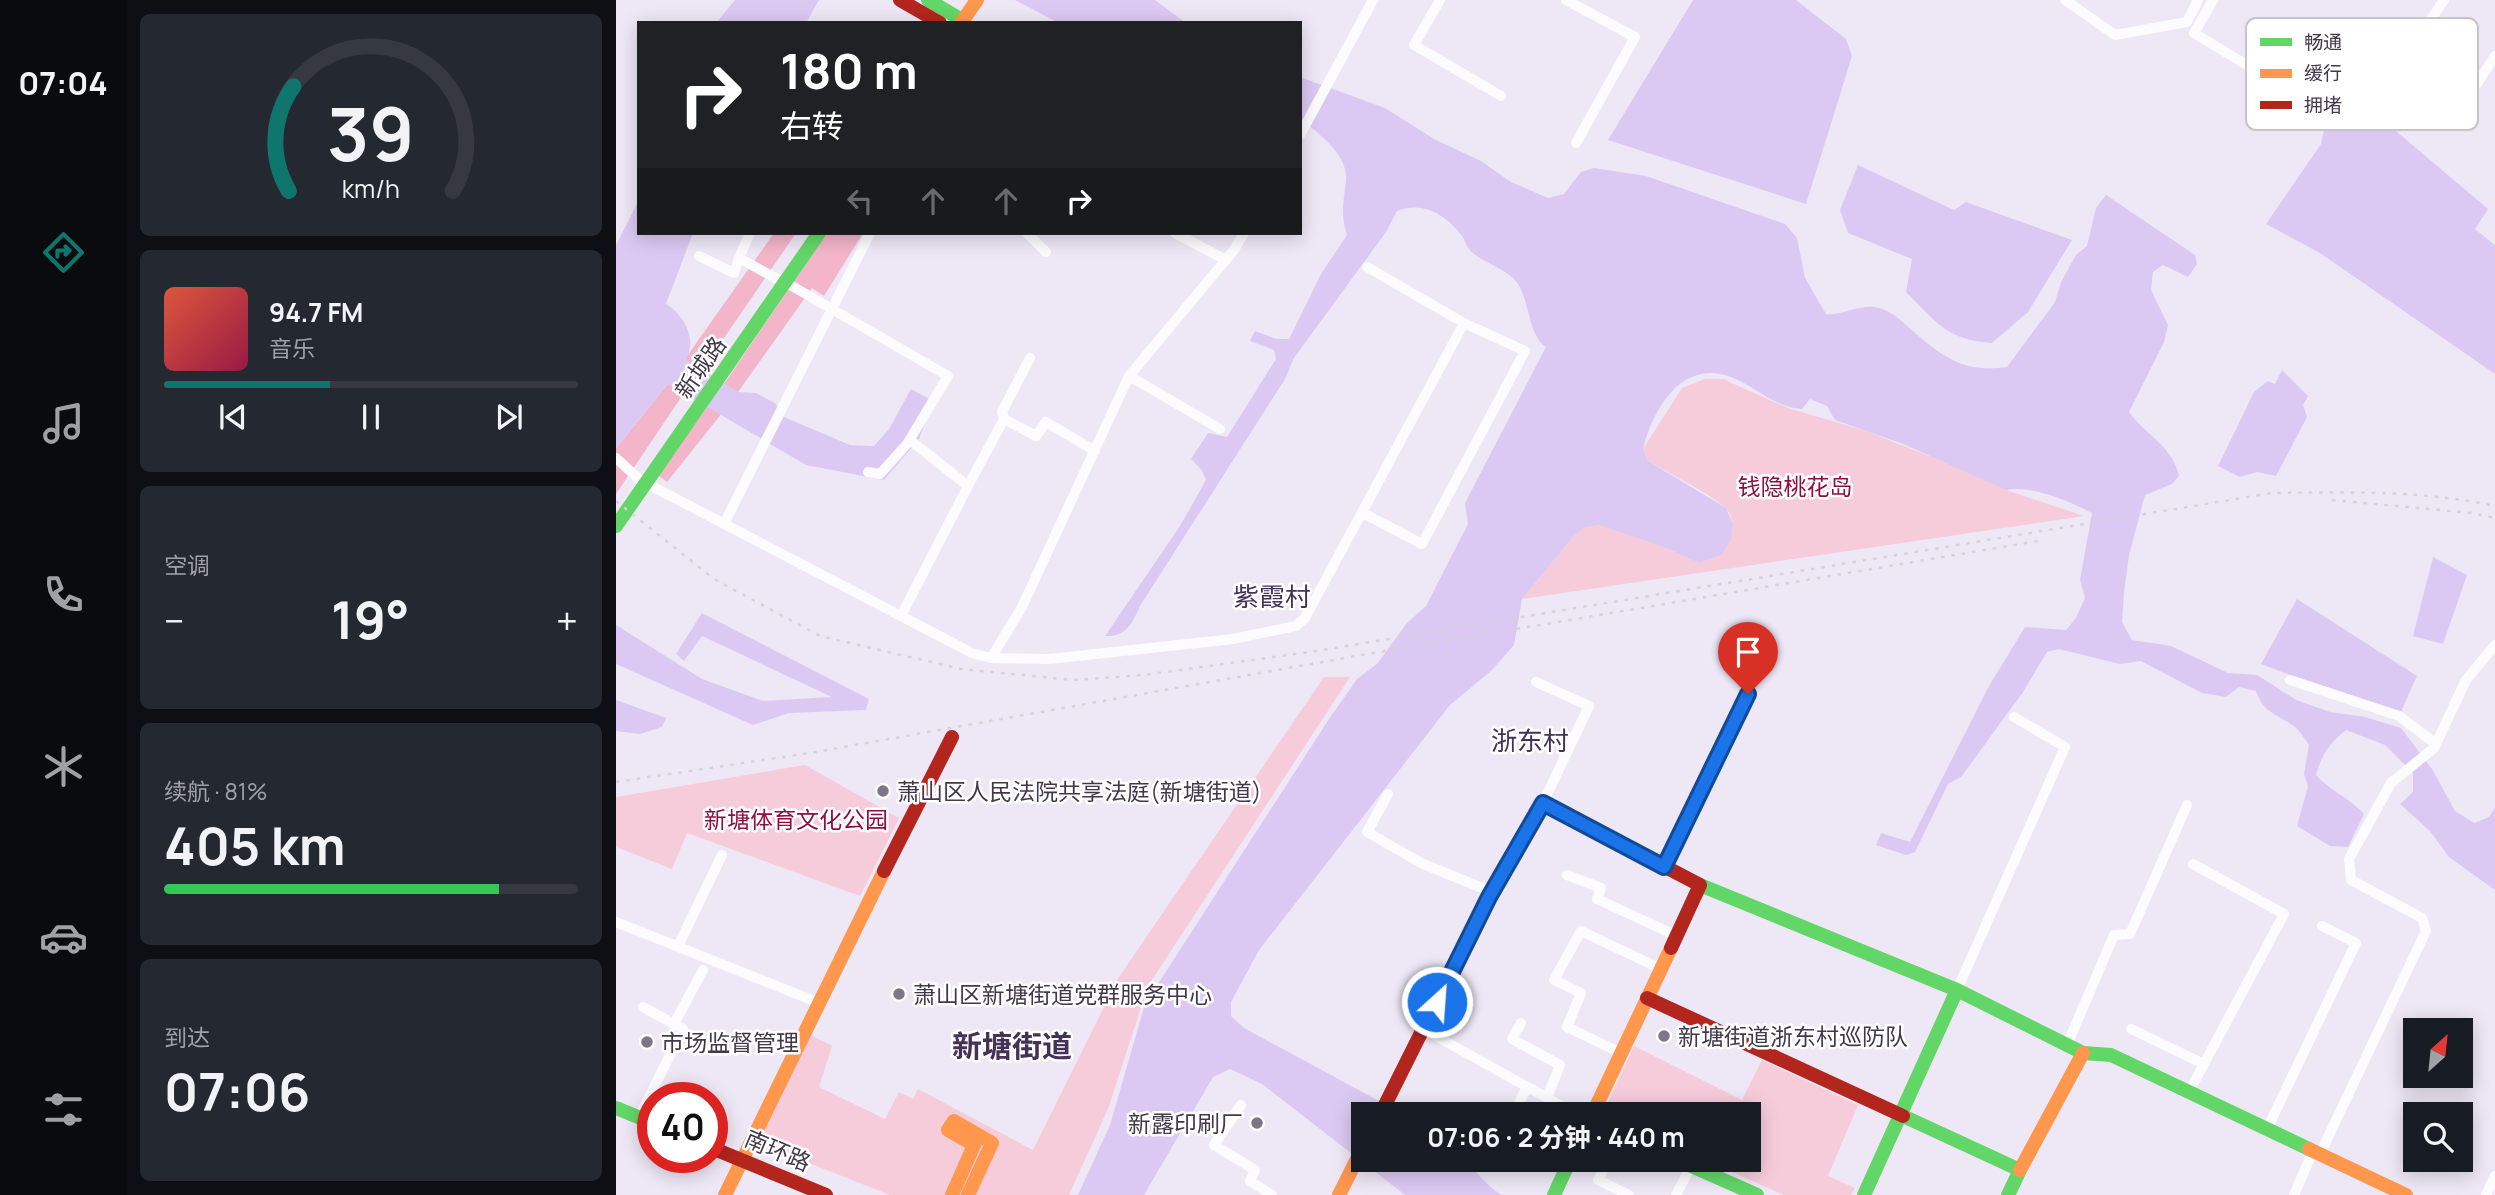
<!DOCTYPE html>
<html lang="zh">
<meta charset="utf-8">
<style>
:root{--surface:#171b24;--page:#242831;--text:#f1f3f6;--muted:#9ea1a6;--line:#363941;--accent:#0f766e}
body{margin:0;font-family:Manrope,"Noto Sans SC",sans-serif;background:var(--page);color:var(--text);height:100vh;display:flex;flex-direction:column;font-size:26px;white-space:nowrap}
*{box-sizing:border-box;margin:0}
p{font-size:23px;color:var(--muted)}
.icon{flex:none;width:38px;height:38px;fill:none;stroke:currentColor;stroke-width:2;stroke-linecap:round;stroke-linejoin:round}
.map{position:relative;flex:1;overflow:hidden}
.panel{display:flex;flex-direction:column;gap:14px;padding:14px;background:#0d0f14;width:490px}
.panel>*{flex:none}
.hud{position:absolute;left:21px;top:21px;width:665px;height:214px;border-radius:0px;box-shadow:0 4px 18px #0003;background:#202124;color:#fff;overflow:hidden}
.needle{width:46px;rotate:27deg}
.buttons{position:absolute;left:1787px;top:1018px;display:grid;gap:14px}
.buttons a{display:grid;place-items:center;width:70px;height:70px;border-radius:0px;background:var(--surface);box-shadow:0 4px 18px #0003;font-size:35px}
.speed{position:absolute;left:21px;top:1082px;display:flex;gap:14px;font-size:35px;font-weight:700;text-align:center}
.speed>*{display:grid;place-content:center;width:91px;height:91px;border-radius:50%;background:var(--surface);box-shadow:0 4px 18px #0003;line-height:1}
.speed .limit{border:10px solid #d22;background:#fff;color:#111}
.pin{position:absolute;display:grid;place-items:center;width:60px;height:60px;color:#fff;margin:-72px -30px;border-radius:50% 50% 50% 0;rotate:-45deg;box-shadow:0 0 7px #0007}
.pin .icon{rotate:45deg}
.me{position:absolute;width:77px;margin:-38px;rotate:26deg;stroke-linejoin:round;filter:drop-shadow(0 0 5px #0008)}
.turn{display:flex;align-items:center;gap:24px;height:147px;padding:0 28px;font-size:32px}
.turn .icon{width:91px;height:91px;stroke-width:2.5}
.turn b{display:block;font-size:49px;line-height:60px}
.lanes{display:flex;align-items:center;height:66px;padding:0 28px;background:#0003;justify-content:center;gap:35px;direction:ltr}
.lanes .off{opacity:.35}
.big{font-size:52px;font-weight:700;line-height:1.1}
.panel .tile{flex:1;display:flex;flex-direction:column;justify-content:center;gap:10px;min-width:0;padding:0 24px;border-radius:10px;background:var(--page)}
.panel .dial{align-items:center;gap:0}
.dial svg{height:182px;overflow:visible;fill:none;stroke:var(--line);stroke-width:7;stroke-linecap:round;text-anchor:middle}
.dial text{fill:var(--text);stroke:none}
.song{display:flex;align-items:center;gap:21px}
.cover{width:84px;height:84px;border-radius:10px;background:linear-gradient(135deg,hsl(10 70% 55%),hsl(340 70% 35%))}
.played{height:7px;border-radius:4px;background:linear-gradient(90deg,var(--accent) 40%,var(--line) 40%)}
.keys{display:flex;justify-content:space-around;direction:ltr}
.heat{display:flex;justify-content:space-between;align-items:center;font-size:38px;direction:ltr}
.charge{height:10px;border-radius:5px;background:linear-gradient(90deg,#34c759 81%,var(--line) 0)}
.trip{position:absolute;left:735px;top:1102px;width:410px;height:70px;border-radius:0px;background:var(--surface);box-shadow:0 4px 18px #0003;font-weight:700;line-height:70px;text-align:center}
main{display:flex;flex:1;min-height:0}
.menu{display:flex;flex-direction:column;width:126px;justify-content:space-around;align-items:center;background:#090b0e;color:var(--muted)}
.menu .icon{width:49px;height:49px}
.menu .selected{color:var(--accent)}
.menu b{font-size:32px;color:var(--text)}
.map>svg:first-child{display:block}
.green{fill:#f6ccdb}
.forest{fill:#f2b5c9}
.water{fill:#dcc9f3}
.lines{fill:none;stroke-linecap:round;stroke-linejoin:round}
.street{stroke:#fcfbfe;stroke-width:10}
.fast{stroke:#63d668;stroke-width:14}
.slow{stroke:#ff974d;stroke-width:14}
.jam{stroke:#b3261e;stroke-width:14}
.rail{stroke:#d5d3d7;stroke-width:2.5;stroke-dasharray:3.5 7;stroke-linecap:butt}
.route-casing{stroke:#114b97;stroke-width:18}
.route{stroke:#1a73e8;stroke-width:12}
.poi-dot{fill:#7e7586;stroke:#fff;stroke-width:2.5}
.labels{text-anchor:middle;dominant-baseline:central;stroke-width:5;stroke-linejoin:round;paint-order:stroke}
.street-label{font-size:23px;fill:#41384a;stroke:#fff}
.park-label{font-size:23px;fill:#8f0e41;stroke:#fff}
.poi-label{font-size:23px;fill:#41384a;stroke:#fff;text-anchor:start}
.quarter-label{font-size:26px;fill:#443257;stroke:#fff}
.district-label{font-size:30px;font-weight:bold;fill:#443257;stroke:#fff}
.key{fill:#fff;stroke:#c6c3c9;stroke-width:2}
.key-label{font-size:19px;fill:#41384a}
</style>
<main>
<nav class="menu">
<b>07:04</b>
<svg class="icon selected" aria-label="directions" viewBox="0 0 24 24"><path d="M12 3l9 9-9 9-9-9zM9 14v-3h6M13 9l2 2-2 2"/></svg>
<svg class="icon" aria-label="music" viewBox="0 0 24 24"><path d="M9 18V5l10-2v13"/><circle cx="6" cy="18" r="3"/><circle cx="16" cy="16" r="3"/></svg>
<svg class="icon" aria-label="phone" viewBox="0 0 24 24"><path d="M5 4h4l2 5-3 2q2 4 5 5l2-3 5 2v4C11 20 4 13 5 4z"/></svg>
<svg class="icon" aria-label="climate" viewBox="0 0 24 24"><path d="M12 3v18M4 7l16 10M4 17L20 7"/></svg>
<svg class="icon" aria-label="car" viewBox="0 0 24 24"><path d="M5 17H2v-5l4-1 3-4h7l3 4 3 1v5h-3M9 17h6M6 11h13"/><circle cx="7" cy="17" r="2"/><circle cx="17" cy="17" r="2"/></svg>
<svg class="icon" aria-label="filters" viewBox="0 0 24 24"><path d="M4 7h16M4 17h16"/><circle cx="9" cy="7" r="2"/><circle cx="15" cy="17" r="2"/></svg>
</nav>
<section class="panel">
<div class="tile dial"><svg viewBox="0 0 100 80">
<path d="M14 69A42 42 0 1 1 86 69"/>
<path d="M14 69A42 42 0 0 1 16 23" stroke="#0f766e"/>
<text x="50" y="56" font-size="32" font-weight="700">39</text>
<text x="50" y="72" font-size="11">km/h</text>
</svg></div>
<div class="tile">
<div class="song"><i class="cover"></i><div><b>94.7 FM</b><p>音乐</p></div></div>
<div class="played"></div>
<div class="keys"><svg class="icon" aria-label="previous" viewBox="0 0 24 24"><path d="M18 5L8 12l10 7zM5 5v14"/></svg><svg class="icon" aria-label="pause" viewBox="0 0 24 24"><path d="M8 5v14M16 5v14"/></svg><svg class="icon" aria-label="next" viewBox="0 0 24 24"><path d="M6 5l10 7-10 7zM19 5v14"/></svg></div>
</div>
<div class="tile"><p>空调</p>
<div class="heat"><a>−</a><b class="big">19°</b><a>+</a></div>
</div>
<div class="tile"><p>续航 · 81%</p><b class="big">405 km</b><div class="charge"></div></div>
<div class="tile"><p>到达</p><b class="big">07:06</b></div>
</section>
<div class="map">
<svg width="1879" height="1195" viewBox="0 0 1879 1195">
<rect width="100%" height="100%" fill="#eee7f6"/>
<path class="green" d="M1089,379H1107L1172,408L1250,431L1346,469L1390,490L1468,516L906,599L957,537L967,528L983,525L1107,554C1115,541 1123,521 1109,508C1094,493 1052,473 1032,461L1027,449L1066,388Z
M708,677H734L532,986L492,1109L453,1195H274L142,1143L195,1035L216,1046L203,1087L269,1119L283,1092L297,1099L302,1089L417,1150L503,977Z
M189,765L283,818L244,896L71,833L56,869L0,847V797Z
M1018,1046L1126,1100L1146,1060L1242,1105L1212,1176L1239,1188L1235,1195H1168L1089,1160H1132V1115H986Z"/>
<path class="forest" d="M158,233H180L86,370L69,359Z
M211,233H247L208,296L196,288L122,392L108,384Z
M52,384L68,393L0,494V448Z
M92,406L106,413L51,482L42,475Z"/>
<path class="water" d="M119,0H203L190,23H100Z
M399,0H539L570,23H443Z
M1077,0H1180L1230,39L1236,56L1190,204L992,140Z
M1766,47L1790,81L1778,103L1774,126L1872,209L1859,229L1879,245V374L1704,253L1650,224L1705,144L1711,113Z
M684,77L769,108L818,139L865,161L895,182L932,198L948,194L965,172L978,168L1030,176L1169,224L1181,238L1189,278L1210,314C1227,316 1245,303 1263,308C1278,312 1287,323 1298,332C1329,359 1350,373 1391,367L1439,302L1445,282L1460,255L1471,246L1480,208L1490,195L1579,255L1581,264L1572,277L1547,265L1537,272L1535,290L1552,325L1548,342L1513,412C1530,435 1557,447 1563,476L1556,484L1529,495L1513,555L1508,593L1506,622L1516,640L1555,646L1612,673L1641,675L1680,700L1714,712L1749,717L1785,728L1816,769L1839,811L1858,823L1873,817L1879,808V890L1833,857L1814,831L1784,804L1797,792V773L1769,745L1730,730C1714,742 1705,756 1700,775C1714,791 1734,798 1748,814L1732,847L1714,846L1681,826L1692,786L1688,774L1693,745C1689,739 1684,731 1678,726C1661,714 1647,713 1640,691L1623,687L1610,697L1586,693L1525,661L1504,664L1443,649L1431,652L1407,692L1345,777L1332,784L1299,852L1290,855L1260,845L1265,833L1294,842L1373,686L1409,627L1450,630L1460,618L1469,598L1464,580L1476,513C1452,501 1416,485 1390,490L1287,444L1219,420L1211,406L1194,399L1186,409C1156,407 1139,385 1112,376C1064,360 1036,412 1027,449L1032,461L1110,508L1117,524L1115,539L1107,554L1083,563L1051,548L983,525L967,528L957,537L906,599L898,645L875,671L834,705L643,950L615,1002V1016L628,1028L763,1101L776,1115H747V1160H845C862,1170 869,1186 886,1195H789L646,1084L614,1069L597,1077L528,1195H462L494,1125L529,1004L713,719L741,679L761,664L791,623L810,606L852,524L849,503L930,347C912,334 914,303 902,284C894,271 870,263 858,254C851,249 850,242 846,236C829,214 807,201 781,211L770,232L678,358L669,379L524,606C516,624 510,637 489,636L564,526L590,480L585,469L575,459L592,433L611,437L660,359L658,350L634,341L639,331L661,339H673L705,274L731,235C724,214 728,201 730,180C732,154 702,133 684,119Z
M1242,165L1338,210L1350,202L1456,240L1412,312L1376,343C1331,340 1320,322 1290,292L1296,259L1232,233L1224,210Z
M23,200V233H77L50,304C69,316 81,339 70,359L122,392L140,393L159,403L168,417L234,445L258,446L273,429L295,389L317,401L303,439L268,480L190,465L52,384L0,448V245Z
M1666,370L1692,396L1687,405L1691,417L1660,476L1641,472L1624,477L1602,466L1638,392L1652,381L1659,384Z
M1817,557L1851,575L1827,644L1797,636Z
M1681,599L1801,676L1783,716L1645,664Z
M86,613L253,699L250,710L173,713L137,725L0,664V625L86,679L147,701L216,697L86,636L68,661L60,654Z
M0,700L50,718L46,727L24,734L0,731Z"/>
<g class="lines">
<path class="street" d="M824,0L798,45L885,96
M950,0L1019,37L960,143
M1449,0L1499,35L1571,22L1582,0
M1597,0L1578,33L1639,70
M1706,22L1752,50L1766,33L1805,51L1860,85L1879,56
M1805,51L1803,37L1828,0
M684,135L757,0
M134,233L123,258L163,280
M411,233L430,252
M559,233L610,260
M83,256L118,273L123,258
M169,282L332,376L291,444L264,474L252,472
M513,376L618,250L628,233
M388,419L386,412L414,358
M0,458L24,480L356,653L375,658L434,659L617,639L680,626L689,618L848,323
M352,486L388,419L420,436L430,422L479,451
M747,513L806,544L909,351L848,323L751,267
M108,524L254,233
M285,616L352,486L294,440
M375,658L406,607L513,376L604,429
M1674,680L1783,716L1820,744
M920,682L973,706L927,803
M772,794L751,832L805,863L876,892
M1577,864L1668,914L1588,1064
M1048,867L1132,694
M951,875L985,888L981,899L1061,936
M0,922L201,1002
M62,946L106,855
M1341,990L1449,747L1398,717
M905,1023L896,1039L944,1065L931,1098
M58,1024L87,970
M807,1029L962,1115
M1515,1029L1588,1064L1573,1092
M1451,1045L1498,935L1514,934L1571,805
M1005,1053L951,1027L965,993L938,980L965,931L1045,969
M625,1105L598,1145L639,1170L634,1181L656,1195
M897,1115L911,1087
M23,1117L67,1029L27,1007
M1651,1129L1740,943L1706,926
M1704,1154L1810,931L1806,918L1735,880L1733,859L1775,783L1818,748L1850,680L1879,645
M992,1160L982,1180L1013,1195
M875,1163L876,1160
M1060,1195L1075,1166
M1678,1195L1697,1151
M1870,1195L1879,1176"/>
<path class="fast" d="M312,0L346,20
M0,526L203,233
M1084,885L1341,990L1248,1195
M1341,990L1467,1053L1495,1055L1693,1149
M0,1108L37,1123
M1287,1116L1404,1170L1392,1195
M1062,1160L1141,1195
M938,1195L954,1160"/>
<path class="slow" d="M345,23L361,0
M976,1115L1055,948
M1693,1149L1790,1195
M1404,1170L1467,1053
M109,1195L268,871
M336,1195L358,1145L332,1130L338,1121L376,1143L352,1195
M723,1195L747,1147"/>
<path class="jam" d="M284,0L324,23
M268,871L336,737
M1031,998L1287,1116
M764,1115L873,897L927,803L1084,885L1055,948
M96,1148L210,1195"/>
<path class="rail" d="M1716,500L1855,513L1879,518
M0,501L98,579L204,636L345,669L457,680L528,675L694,652L1656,493C1731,492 1805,490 1879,506
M0,782L194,753L740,656L1422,541"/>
</g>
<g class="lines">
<g class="route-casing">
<path id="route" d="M821,1002L873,897L927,803L1048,867L1132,694"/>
</g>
<use href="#route" class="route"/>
</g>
<g class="poi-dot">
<circle cx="267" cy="791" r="7"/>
<circle cx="283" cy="994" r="7"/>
<circle cx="1048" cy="1036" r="7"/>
<circle cx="31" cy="1042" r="7"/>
<circle cx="641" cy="1123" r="7"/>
</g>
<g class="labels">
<g class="street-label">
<text transform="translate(84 367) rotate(-55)">新城路</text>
<text transform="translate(162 1150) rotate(23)">南环路</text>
</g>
<g class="park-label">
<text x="1179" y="486">钱隐桃花岛</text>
<text x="180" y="819">新塘体育文化公园</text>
</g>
<g class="poi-label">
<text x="281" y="791">萧山区人民法院共享法庭(新塘街道)</text>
<text x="297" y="994">萧山区新塘街道党群服务中心</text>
<text x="1062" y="1036">新塘街道浙东村巡防队</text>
<text x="45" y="1042">市场监督管理</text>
<text x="627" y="1123" text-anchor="end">新露印刷厂</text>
</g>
<g class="quarter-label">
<text x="656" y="596">紫霞村</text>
<text x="914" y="740">浙东村</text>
</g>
<g class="district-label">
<text x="396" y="1045">新塘街道</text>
</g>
</g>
<rect x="1630" y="18" width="232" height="112" rx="10" class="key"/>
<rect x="1644" y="38" width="32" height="8" fill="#63d668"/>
<rect x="1644" y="69" width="32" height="9" fill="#ff974d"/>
<rect x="1644" y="101" width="32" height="8" fill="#b3261e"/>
<g class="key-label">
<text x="1688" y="49">畅通</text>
<text x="1688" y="80">缓行</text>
<text x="1688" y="112">拥堵</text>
</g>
</svg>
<div class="buttons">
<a><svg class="needle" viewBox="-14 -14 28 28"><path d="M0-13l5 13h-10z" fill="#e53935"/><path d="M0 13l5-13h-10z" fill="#9ea1a6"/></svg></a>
<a><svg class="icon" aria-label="search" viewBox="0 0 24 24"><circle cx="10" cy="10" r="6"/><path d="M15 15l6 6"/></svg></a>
</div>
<div class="speed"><div class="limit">40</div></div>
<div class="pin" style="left:1132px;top:694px;background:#d93025"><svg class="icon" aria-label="arrive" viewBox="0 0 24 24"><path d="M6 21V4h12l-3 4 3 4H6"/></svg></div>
<svg class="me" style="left:821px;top:1002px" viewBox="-20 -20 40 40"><circle r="17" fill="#1a73e8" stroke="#fff" stroke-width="3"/><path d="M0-11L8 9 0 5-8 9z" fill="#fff"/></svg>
<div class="trip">07:06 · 2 分钟 · 440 m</div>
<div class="hud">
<div class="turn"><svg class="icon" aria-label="right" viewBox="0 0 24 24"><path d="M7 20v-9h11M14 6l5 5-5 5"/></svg><div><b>180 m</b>右转</div></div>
<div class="lanes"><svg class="icon off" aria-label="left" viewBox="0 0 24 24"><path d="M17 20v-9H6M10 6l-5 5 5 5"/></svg><svg class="icon off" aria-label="ahead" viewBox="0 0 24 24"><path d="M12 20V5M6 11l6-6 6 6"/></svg><svg class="icon off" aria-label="ahead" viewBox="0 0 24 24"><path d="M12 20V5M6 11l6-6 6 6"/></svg><svg class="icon" aria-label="right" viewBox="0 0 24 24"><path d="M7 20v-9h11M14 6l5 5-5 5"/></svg></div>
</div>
</div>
</main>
